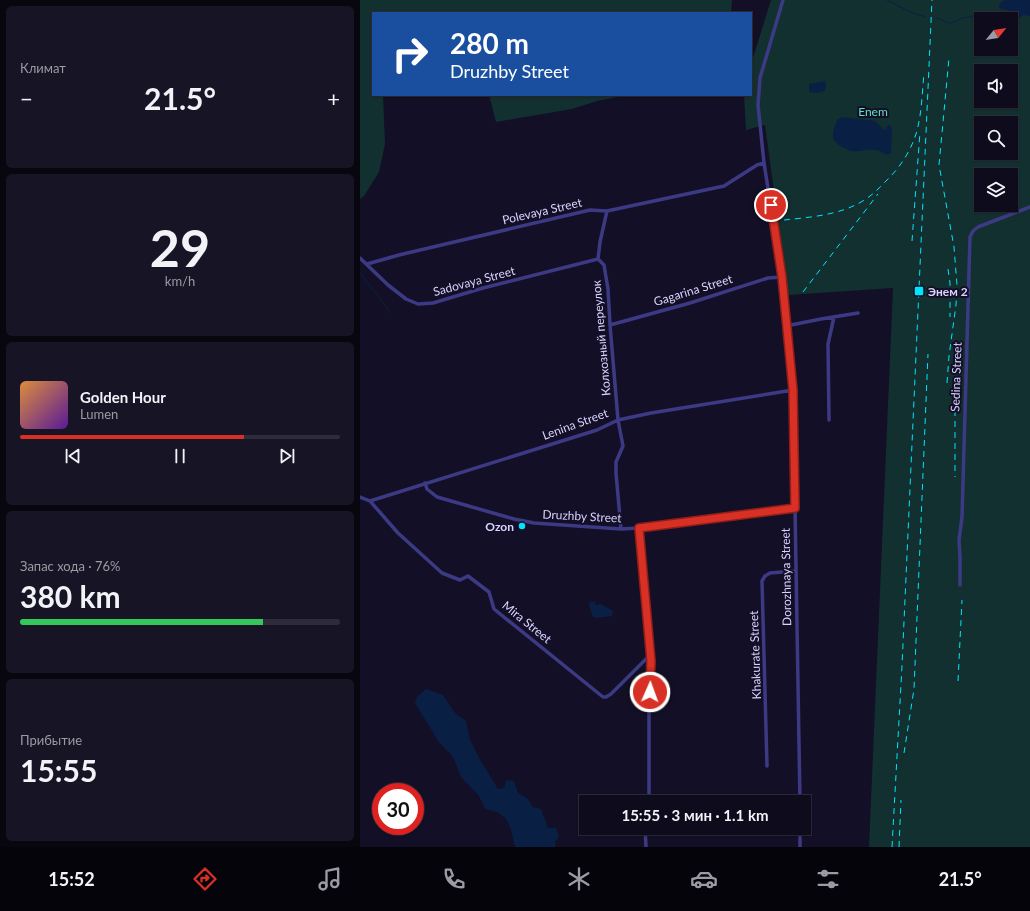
<!DOCTYPE html>
<html lang="ru">
<meta charset="utf-8">
<style>
:root{--surface:#0e0b1c;--page:#171425;--text:#f1f3f6;--muted:#9b9ba3;--line:#2e2b3b;--accent:#d93025}
body{margin:0;font-family:Lato,sans-serif;background:var(--page);color:var(--text);height:100vh;display:flex;flex-direction:column;font-size:15px;white-space:nowrap}
*{box-sizing:border-box;margin:0}
p{font-size:13px;color:var(--muted)}
.icon{flex:none;width:22px;height:22px;fill:none;stroke:currentColor;stroke-width:2;stroke-linecap:round;stroke-linejoin:round}
.map{position:relative;flex:1;overflow:hidden}
.sheet{display:flex;flex-direction:column;gap:6px;padding:6px;background:#08060f;width:360px}
.sheet>*{flex:none}
.top-card{position:absolute;left:12px;top:12px;width:380px;height:84px;border-radius:0px;box-shadow:0 1px 3px #0004,0 0 0 1px var(--line);background:#1a4fa0;color:#fff;overflow:hidden}
.needle{width:26px;rotate:60deg}
.tools{position:absolute;left:614px;top:12px;display:grid;gap:8px}
.tools a{display:grid;place-items:center;width:44px;height:44px;border-radius:0px;background:var(--surface);box-shadow:0 1px 3px #0004,0 0 0 1px var(--line);font-size:20px}
.speed{position:absolute;left:12px;top:783px;display:flex;gap:8px;font-size:20px;font-weight:700;text-align:center}
.speed>*{display:grid;place-content:center;width:52px;height:52px;border-radius:50%;background:var(--surface);box-shadow:0 1px 3px #0004,0 0 0 1px var(--line);line-height:1}
.speed .limit{border:6px solid #d22;background:#fff;color:#111}
.pin{position:absolute;display:grid;place-items:center;width:34px;height:34px;color:#fff;margin:-17px;border:2px solid #fff;border-radius:50%;box-shadow:0 1px 4px #0007}
.me{position:absolute;width:44px;margin:-22px;rotate:2deg;stroke-linejoin:round;filter:drop-shadow(0 0 3px #0008)}
.turn{display:flex;align-items:center;gap:14px;height:84px;padding:0 12px;font-size:18px}
.turn .icon{width:52px;height:52px;stroke-width:2.5}
.turn b{display:block;font-size:28px;line-height:34px}
.big{font-size:30px;font-weight:700;line-height:1.1}
.sheet .widget{flex:1;display:flex;flex-direction:column;justify-content:center;gap:6px;min-width:0;padding:0 14px;border-radius:6px;background:var(--page)}
.sheet .dial{align-items:center;gap:0}
.dial b{font-size:52px;line-height:1}
.song{display:flex;align-items:center;gap:12px}
.cover{width:48px;height:48px;border-radius:6px;background:linear-gradient(135deg,hsl(30 70% 55%),hsl(270 70% 35%))}
.played{height:4px;border-radius:2px;background:linear-gradient(90deg,var(--accent) 70%,var(--line) 70%)}
.keys{display:flex;justify-content:space-around;direction:ltr}
.heat{display:flex;justify-content:space-between;align-items:center;font-size:22px;direction:ltr}
.charge{height:6px;border-radius:3px;background:linear-gradient(90deg,#34c759 76%,var(--line) 0)}
.trip{position:absolute;left:219px;top:795px;width:232px;height:40px;border-radius:0px;background:var(--surface);box-shadow:0 1px 3px #0004,0 0 0 1px var(--line);font-weight:700;line-height:40px;text-align:center}
.tab-bar{display:flex;height:64px;justify-content:space-around;align-items:center;background:#06040b;color:var(--muted)}
.tab-bar .icon{width:28px;height:28px}
.tab-bar .on{color:var(--accent)}
.tab-bar b{font-size:18px;color:var(--text)}
main{display:flex;flex:1;min-height:0}
.map>svg:first-child{display:block}
.green{fill:#12302f;fill-rule:evenodd}
.water{fill:#0a1f44}
.lines{fill:none;stroke-linecap:round;stroke-linejoin:round}
.stream{stroke:#0a1f44;stroke-width:1}
.street{stroke:#3d3a85;stroke-width:3.5}
.rail{stroke:#00e5ff;stroke-width:1;stroke-dasharray:6 5;stroke-linecap:butt}
.route-casing{stroke:#8d1f18;stroke-width:10}
.route{stroke:#d93025;stroke-width:7}
.poi-dot{fill:#00e5ff;stroke:#130f26;stroke-width:1.5}
.labels{text-anchor:middle;dominant-baseline:central;stroke-width:4;stroke-linejoin:round;paint-order:stroke}
.park-label{font-size:12px;fill:#5fe0c0;stroke:#130f26}
.street-label{font-size:12px;fill:#d9d4ff;stroke:#130f26}
.poi-label{font-size:12px;font-weight:bold;fill:#d9d4ff;stroke:#130f26;text-anchor:start}
</style>
<main>
<section class="sheet">
<div class="widget"><p>Климат</p>
<div class="heat"><a>−</a><b class="big">21.5°</b><a>+</a></div>
</div>
<div class="widget dial"><b>29</b><p>km/h</p></div>
<div class="widget">
<div class="song"><i class="cover"></i><div><b>Golden Hour</b><p>Lumen</p></div></div>
<div class="played"></div>
<div class="keys"><svg class="icon" aria-label="previous" viewBox="0 0 24 24"><path d="M18 5L8 12l10 7zM5 5v14"/></svg><svg class="icon" aria-label="pause" viewBox="0 0 24 24"><path d="M8 5v14M16 5v14"/></svg><svg class="icon" aria-label="next" viewBox="0 0 24 24"><path d="M6 5l10 7-10 7zM19 5v14"/></svg></div>
</div>
<div class="widget"><p>Запас хода · 76%</p><b class="big">380 km</b><div class="charge"></div></div>
<div class="widget"><p>Прибытие</p><b class="big">15:55</b></div>
</section>
<div class="map">
<svg width="670" height="847" viewBox="0 0 670 847">
<rect width="100%" height="100%" fill="#130f26"/>
<path class="green" d="M0,0H372L371,13H13V95H23L25,144L19,172L4,196L0,199Z
M411,0H670V847H509L533,288L428,295L405,125L386,130L384,95H391V64ZM621,19H651V49H621ZM621,71H651V101H621ZM621,123H651V153H621ZM621,175H651V205H621Z
M129,95H268L237,101L212,109L136,122Z"/>
<path class="water" d="M644,0H670V16L663,15L655,22L653,12L639,8L640,3Z
M465,81L466,86L465,91L457,93L449,92V84Z
M482,117L515,121L523,129L526,130L527,126L530,125L532,128L531,153L526,155C515,145 501,153 490,151C488,150 486,149 484,148C469,140 472,134 477,120Z
M230,601L233,602L235,601V604L236,605L241,604L253,611L252,616L236,618L233,617L229,606Z
M66,689L83,695L95,713L106,721L110,740L121,761L138,789L144,788L146,780L154,781L158,793L167,798L173,807L181,809L188,828H196L199,836L195,842L196,847H155C150,826 150,813 125,809L119,796L101,777L93,757L78,741L55,703L57,697Z"/>
<g class="lines">
<path class="stream" d="M527,0L548,11L565,17
M577,18L588,23H592L602,18L617,16L625,19
M651,23L655,22
M0,273L31,313"/>
<path class="street" d="M423,0L400,78L398,105L404,163L422,277L433,390L440,802
M247,211L240,242L238,259L244,265L248,289L250,325L258,420L263,446L256,462V473L261,529
M0,258L28,285L46,299L58,304L73,303L123,288L238,259
M7,264L39,255L230,210L247,211L364,186L397,165L404,163
M250,325L330,303L408,278L422,277
M426,326L461,319L498,313
M469,420L468,344L474,317
M65,483L67,489L77,497L154,519L174,523L261,529L279,528L315,524L435,508
M0,497L10,501L38,533L82,573L100,580L108,576L129,592L134,609L243,697H246L251,694L290,655
M10,501L237,430L258,420L291,413L433,390
M279,528L291,661L289,708V802
M600,585V557L599,540L602,517L610,237L613,231L618,227L670,207
M407,766L402,581L405,576L410,573L435,571
M285,828L286,847
M440,828V847"/>
<path class="rail" d="M424,220C452,217 482,215 506,199C515,193 522,185 529,178C541,166 551,150 556,134C562,114 562,93 564,73
M552,241L560,132
M588,269L590,283V317
M443,292L518,194
M595,366V477
M587,383L589,356L596,305L597,285L594,247L579,165L589,58
M598,681L602,600
M544,753L554,689L568,354
M532,847L542,666L572,0
M539,847L541,800"/>
</g>
<g class="lines">
<g class="route-casing">
<path id="route" d="M290,692L291,661L279,528L435,508L433,390L422,277L411,205"/>
</g>
<use href="#route" class="route"/>
</g>
<g class="poi-dot">
<rect x="554" y="286" width="10" height="10" rx="2"/>
<circle cx="162" cy="526" r="4"/>
</g>
<g class="labels">
<g class="park-label">
<text x="513" y="111">Enem</text>
</g>
<g class="street-label">
<text transform="translate(182 211) rotate(-13)">Polevaya Street</text>
<text transform="translate(114 281) rotate(-15)">Sadovaya Street</text>
<text transform="translate(333 290) rotate(-17)">Gagarina Street</text>
<text transform="translate(241 338) rotate(-95)">Колхозный переулок</text>
<text transform="translate(596 377) rotate(-88)">Sedina Street</text>
<text transform="translate(215 424) rotate(-20)">Lenina Street</text>
<text transform="translate(222 516) rotate(3)">Druzhby Street</text>
<text transform="translate(426 577) rotate(-91)">Dorozhnaya Street</text>
<text transform="translate(167 622) rotate(39)">Mira Street</text>
<text transform="translate(395 655) rotate(-92)">Khakurate Street</text>
</g>
<g class="poi-label">
<text x="568" y="291">Энем 2</text>
<text x="154" y="526" text-anchor="end">Ozon</text>
</g>
</g>
</svg>
<div class="tools">
<a><svg class="needle" viewBox="-14 -14 28 28"><path d="M0-13l5 13h-10z" fill="#e53935"/><path d="M0 13l5-13h-10z" fill="#9b9ba3"/></svg></a>
<a><svg class="icon" aria-label="sound" viewBox="0 0 24 24"><path d="M4 9h4l5-4v14l-5-4H4zM17 9q2 3 0 6"/></svg></a>
<a><svg class="icon" aria-label="search" viewBox="0 0 24 24"><circle cx="10" cy="10" r="6"/><path d="M15 15l6 6"/></svg></a>
<a><svg class="icon" aria-label="layers" viewBox="0 0 24 24"><path d="M12 4l9 5-9 5-9-5zM3 14l9 5 9-5"/></svg></a>
</div>
<div class="speed"><div class="limit">30</div></div>
<div class="pin" style="left:411px;top:205px;background:#d93025"><svg class="icon" aria-label="arrive" viewBox="0 0 24 24"><path d="M6 21V4h12l-3 4 3 4H6"/></svg></div>
<svg class="me" style="left:290px;top:692px" viewBox="-20 -20 40 40"><circle r="17" fill="#d93025" stroke="#fff" stroke-width="3"/><path d="M0-11L8 9 0 5-8 9z" fill="#fff"/></svg>
<div class="trip">15:55 · 3 мин · 1.1 km</div>
<div class="top-card">
<div class="turn"><svg class="icon" aria-label="right" viewBox="0 0 24 24"><path d="M7 20v-9h11M14 6l5 5-5 5"/></svg><div><b>280 m</b>Druzhby Street</div></div>
</div>
</div>
</main>
<nav class="tab-bar">
<b>15:52</b>
<svg class="icon on" aria-label="directions" viewBox="0 0 24 24"><path d="M12 3l9 9-9 9-9-9zM9 14v-3h6M13 9l2 2-2 2"/></svg>
<svg class="icon" aria-label="music" viewBox="0 0 24 24"><path d="M9 18V5l10-2v13"/><circle cx="6" cy="18" r="3"/><circle cx="16" cy="16" r="3"/></svg>
<svg class="icon" aria-label="phone" viewBox="0 0 24 24"><path d="M5 4h4l2 5-3 2q2 4 5 5l2-3 5 2v4C11 20 4 13 5 4z"/></svg>
<svg class="icon" aria-label="climate" viewBox="0 0 24 24"><path d="M12 3v18M4 7l16 10M4 17L20 7"/></svg>
<svg class="icon" aria-label="car" viewBox="0 0 24 24"><path d="M5 17H2v-5l4-1 3-4h7l3 4 3 1v5h-3M9 17h6M6 11h13"/><circle cx="7" cy="17" r="2"/><circle cx="17" cy="17" r="2"/></svg>
<svg class="icon" aria-label="filters" viewBox="0 0 24 24"><path d="M4 7h16M4 17h16"/><circle cx="9" cy="7" r="2"/><circle cx="15" cy="17" r="2"/></svg>
<b>21.5°</b>
</nav>
